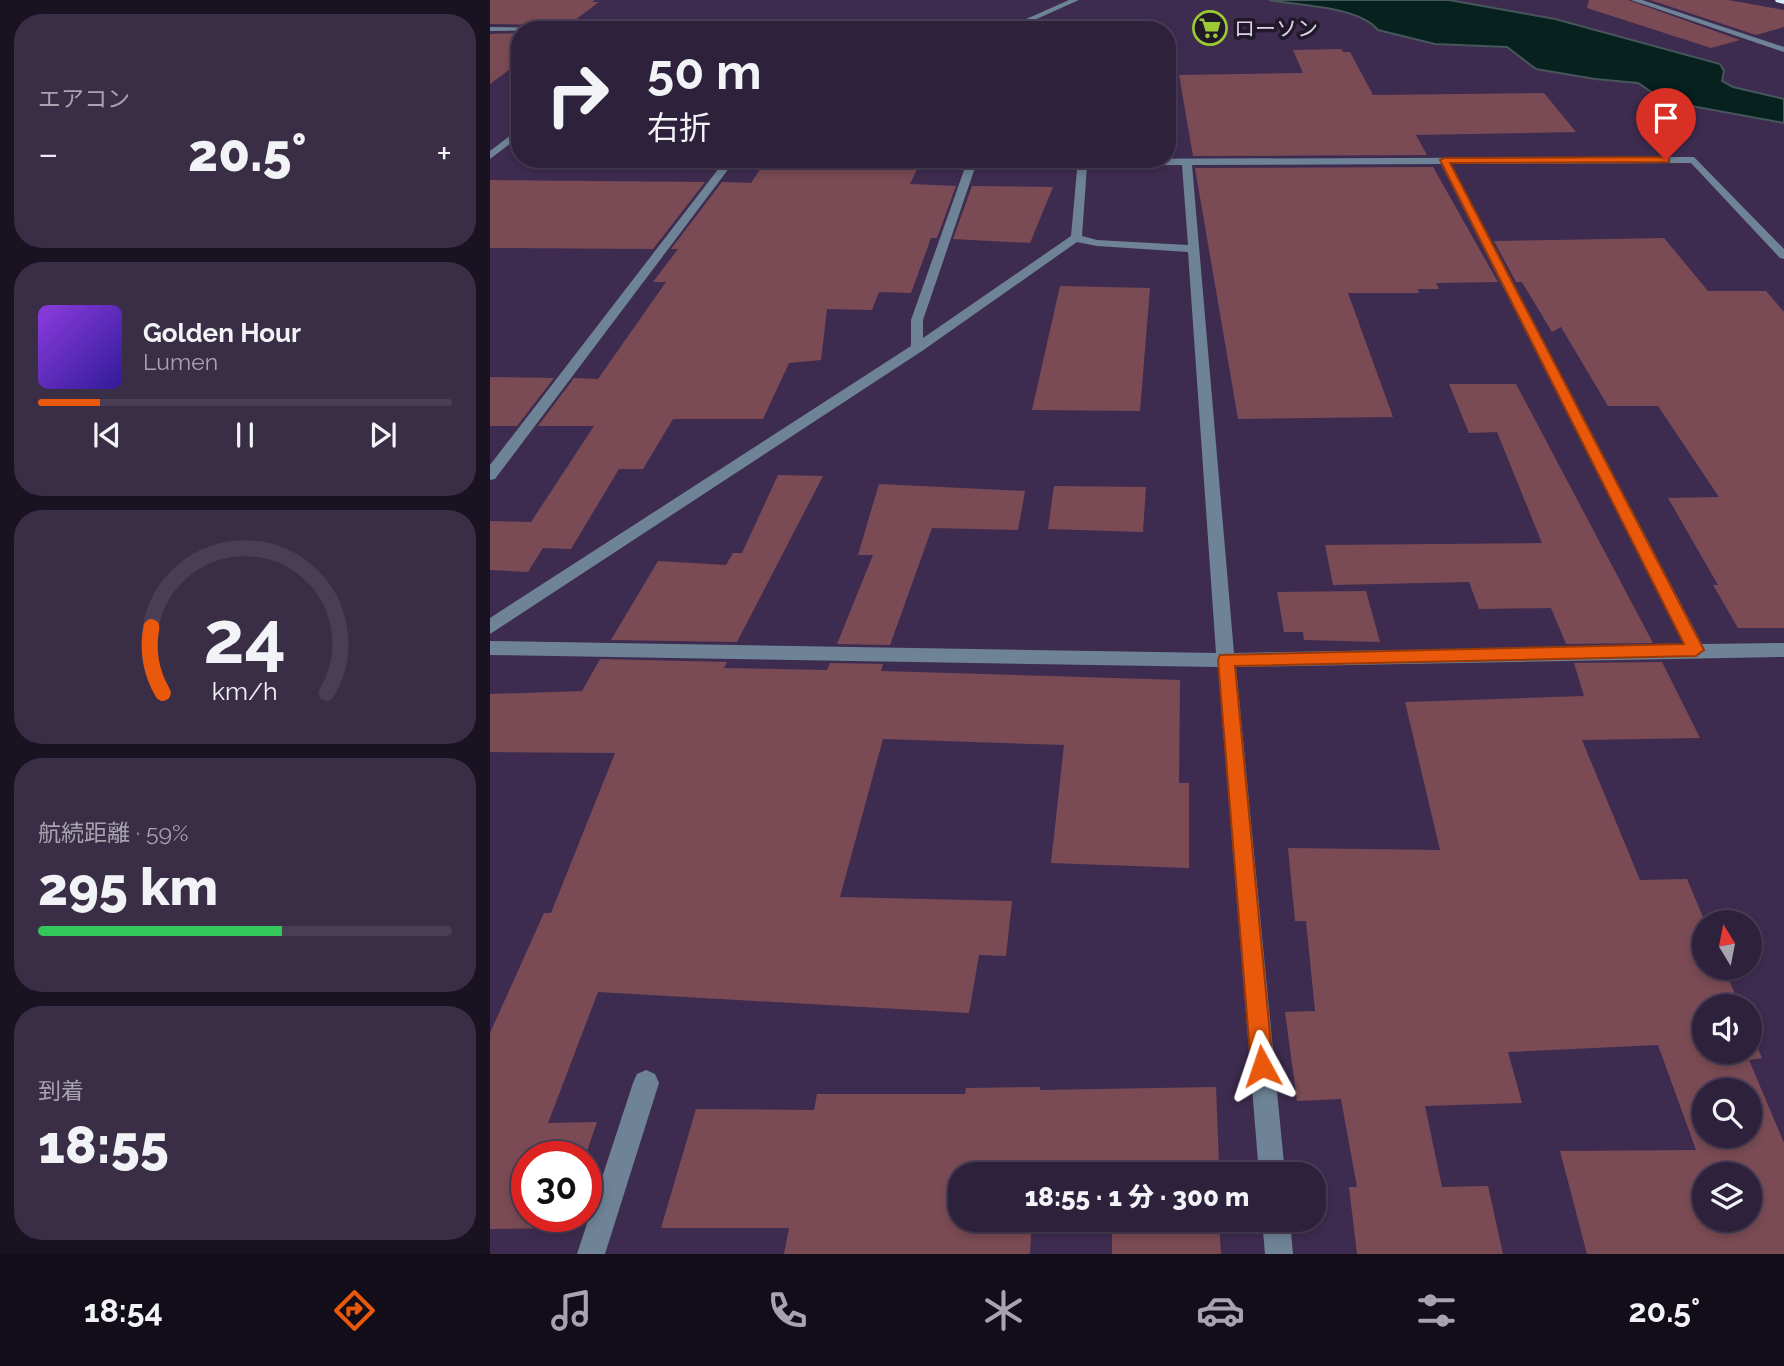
<!DOCTYPE html>
<html lang="ja">
<meta charset="utf-8">
<style>
:root{--surface:#2e213c;--page:#3a2e47;--text:#f1f3f6;--muted:#a7a3af;--line:#493e56;--accent:#ea580c}
body{margin:0;font-family:Raleway,"Noto Sans JP",sans-serif;background:var(--page);color:var(--text);height:100vh;display:flex;flex-direction:column;font-size:26px;white-space:nowrap}
*{box-sizing:border-box;margin:0}
p{font-size:23px;color:var(--muted)}
.icon{flex:none;width:38px;height:38px;fill:none;stroke:currentColor;stroke-width:2;stroke-linecap:round;stroke-linejoin:round}
.map{position:relative;flex:1;overflow:hidden}
.sheet{display:flex;flex-direction:column;gap:14px;padding:14px;background:#191221;width:490px}
.sheet>*{flex:none}
.hud{position:absolute;left:21px;top:21px;width:665px;height:147px;border-radius:28px;box-shadow:0 4px 10px #0003,0 0 0 2px var(--line);background:#2e213c;color:var(--text);overflow:hidden}
.needle{width:46px;rotate:350deg}
.tools{position:absolute;left:1202px;top:910px;display:grid;gap:14px}
.tools a{display:grid;place-items:center;width:70px;height:70px;border-radius:50%;background:var(--surface);box-shadow:0 4px 10px #0003,0 0 0 2px var(--line);font-size:35px}
.speed{position:absolute;left:21px;top:1141px;display:flex;gap:14px;font-size:35px;font-weight:700;text-align:center}
.speed>*{display:grid;place-content:center;width:91px;height:91px;border-radius:50%;background:var(--surface);box-shadow:0 4px 10px #0003,0 0 0 2px var(--line);line-height:1}
.speed .limit{border:10px solid #d22;background:#fff;color:#111}
.pin{position:absolute;display:grid;place-items:center;width:60px;height:60px;color:#fff;margin:-72px -30px;border-radius:50% 50% 50% 0;rotate:-45deg;box-shadow:0 0 7px #0007}
.pin .icon{rotate:45deg}
.me{position:absolute;width:77px;margin:-38px;rotate:355deg;stroke-linejoin:round;filter:drop-shadow(0 0 5px #0008)}
.turn{display:flex;align-items:center;gap:24px;height:147px;padding:0 21px;font-size:32px}
.turn .icon{width:91px;height:91px;stroke-width:2.5}
.turn b{display:block;font-size:49px;line-height:60px}
.big{font-size:52px;font-weight:800;line-height:1.1}
.sheet .tile{flex:1;display:flex;flex-direction:column;justify-content:center;gap:10px;min-width:0;padding:0 24px;border-radius:28px;background:var(--page)}
.sheet .dial{align-items:center;gap:0}
.dial svg{height:182px;overflow:visible;fill:none;stroke:var(--line);stroke-width:7;stroke-linecap:round;text-anchor:middle}
.dial text{fill:var(--text);stroke:none}
.song{display:flex;align-items:center;gap:21px}
.cover{width:84px;height:84px;border-radius:10px;background:linear-gradient(135deg,hsl(270 70% 55%),hsl(250 70% 35%))}
.played{height:7px;border-radius:4px;background:linear-gradient(90deg,var(--accent) 15%,var(--line) 15%)}
.keys{display:flex;justify-content:space-around;direction:ltr}
.heat{display:flex;justify-content:space-between;align-items:center;font-size:38px;direction:ltr}
.charge{height:10px;border-radius:5px;background:linear-gradient(90deg,#34c759 59%,var(--line) 0)}
.trip{position:absolute;left:458px;top:1162px;width:378px;height:70px;border-radius:28px;background:var(--surface);box-shadow:0 4px 10px #0003,0 0 0 2px var(--line);font-weight:800;line-height:70px;text-align:center}
.dock{display:flex;height:112px;justify-content:space-around;align-items:center;background:#120d18;color:var(--muted)}
.dock .icon{width:49px;height:49px}
.dock .current{color:var(--accent)}
.dock b{font-size:32px;color:var(--text)}
main{display:flex;flex:1;min-height:0}
.map>svg:first-child{display:block}
.water{fill:#06211e;stroke:#46565b;stroke-width:2}
.building{fill:#7a4b55;fill-rule:evenodd}
.lines{fill:none;stroke-linecap:round;stroke-linejoin:round}
.minor{fill:#6e8396;fill-rule:evenodd}
.highway{fill:#d6eafc;fill-rule:evenodd}
.route{fill:#ea580c;stroke:#983908;stroke-width:2}
.labels{text-anchor:middle;dominant-baseline:central;stroke-width:7;stroke-linejoin:round;paint-order:stroke}
.far-poi-label{font-size:21px;fill:#dbd1e8;stroke:#21192a;text-anchor:start}
</style>
<main>
<section class="sheet">
<div class="tile"><p>エアコン</p>
<div class="heat"><a>−</a><b class="big">20.5°</b><a>+</a></div>
</div>
<div class="tile">
<div class="song"><i class="cover"></i><div><b>Golden Hour</b><p>Lumen</p></div></div>
<div class="played"></div>
<div class="keys"><svg class="icon" aria-label="previous" viewBox="0 0 24 24"><path d="M18 5L8 12l10 7zM5 5v14"/></svg><svg class="icon" aria-label="pause" viewBox="0 0 24 24"><path d="M8 5v14M16 5v14"/></svg><svg class="icon" aria-label="next" viewBox="0 0 24 24"><path d="M6 5l10 7-10 7zM19 5v14"/></svg></div>
</div>
<div class="tile dial"><svg viewBox="0 0 100 80">
<path d="M14 69A42 42 0 1 1 86 69"/>
<path d="M14 69A42 42 0 0 1 9 40" stroke="#ea580c"/>
<text x="50" y="56" font-size="32" font-weight="700">24</text>
<text x="50" y="72" font-size="11">km/h</text>
</svg></div>
<div class="tile"><p>航続距離 · 59%</p><b class="big">295 km</b><div class="charge"></div></div>
<div class="tile"><p>到着</p><b class="big">18:55</b></div>
</section>
<div class="map">
<svg width="1294" height="1254" viewBox="0 0 1294 1254">
<rect width="100%" height="100%" fill="#3e2c50"/>
<path class="water" d="M779,0H959L1065,19L1230,64L1234,71L1232,81L1243,87L1294,99V123L1196,105L1166,95L1148,83L1105,79L1046,69L1017,47L945,44L888,30C868,6 809,6 779,0Z"/>
<path class="building" d="M0,0H105L102,2H109L72,30H65L59,25L0,24Z
M1099,0H1138L1250,40L1221,48L1097,8Z
M1160,0H1238L1294,10V27L1266,35Z
M30,33V62L0,84V34Z
M851,49L853,52H860L883,95L1054,93L1086,132L926,135L937,155L703,156L689,75L813,73L803,50Z
M275,162L429,165L420,184L466,186L447,238H441L421,293L389,292L382,310L337,309L331,360L299,363L273,419H183L153,469H129L81,549L53,548L38,572L0,570V521L41,522L104,426H48L84,378L108,379L176,282H163L188,249H181L232,182L261,183Z
M943,167L1008,282L946,283L949,289H928L929,293H858L903,417L748,419L705,168Z
M0,180L215,182L163,249L0,248Z
M482,186L563,187L540,243L463,239Z
M1174,238L1218,291H1276L1294,312V628H1248L1223,585H1228L1178,498L1229,497L1168,406H1118L1071,327L1062,332L1032,282H1026L1004,241Z
M570,286L660,288L650,411L542,410Z
M0,377L64,378L27,426H0Z
M959,384H1026L1163,643L1076,644L1061,608L989,609L979,582L843,585L835,545L1052,543L1007,432L979,433Z
M288,475L333,476L247,642L121,640L168,561L236,565L243,553H252Z
M389,484L535,491L528,530L442,528L400,645L347,644L383,555H368Z
M564,486L656,487L653,532L558,529Z
M876,591L890,642L814,640L813,632H794L787,592Z
M110,659L237,662L234,668L337,670L340,663L393,664L391,671L690,680L689,783H699V868L561,863L574,745L393,739L350,897L522,901L516,956L489,955L479,1013L108,992L58,1123L107,1122L95,1157H37V1216H74L70,1228L0,1229V1033L54,913H61L125,753L0,752V694L92,691Z
M1172,662L1210,738L1092,740L1150,880L1197,879L1215,922L1214,968H1234L1250,1006H1214V1052H1260V1030L1272,1058L1259,1060L1294,1143V1254H1097L1070,1151L1206,1150L1168,1045L1018,1052L1032,1103L935,1106L952,1187L998,1186L1013,1254H867L859,1187H867L851,1099L807,1101L795,1012L825,1011L816,921H805L798,848L950,850L915,702L1094,696L1084,663ZM1214,1090H1260V1136H1214ZM1214,1174H1260V1220H1214Z
M550,1087V1090L726,1087L729,1164H726L727,1174H471V1220H542L540,1254H294L299,1228H171L206,1109L324,1110L327,1094H475L476,1088Z
M622,1220H729L731,1254H622Z"/>
<g class="lines">
<path class="minor" d="M579,0H589L522,30H511Z
M1141,0H1152L1294,47V52Z
M0,27L59,28L63,30L0,31Z
M30,128V136L0,159V151Z
M1204,157L1294,249V259L1290,258L1201,163L961,164L1212,644L1294,643V657L746,667L795,1174H769L728,667L0,655V641L726,653L698,252L607,246L587,242L432,351L0,634V618L421,346V320L478,159H488L433,320V338L581,236L588,159ZM951,164L1194,645L744,653L702,165ZM692,165L698,245L607,240L592,236L597,166Z
M236,159H246L5,479L0,480V465Z
M156,1070L165,1074L169,1083L115,1254H87L143,1083L147,1074Z
M772,1220H800L803,1254H775Z"/>
<path class="highway" d="M1285,0H1294V4L1286,2Z"/>
</g>
<path class="route" d="M1176,157L1179,158V162L960,163L1214,650L1206,656L745,666L783,1066L780,1074L772,1077L764,1074L761,1066L728,660L730,655L1194,644L950,160L954,158Z"/>
<defs>
<g id="supermarket-ring" transform="scale(1.75)"><circle r="9.5" fill="#21192a" stroke="#9cca32" stroke-width="1.5"/><path d="M-6-5.5h2.5l.6 2H6L4.5 2H-2.5L-4.4-4H-6ZM-1.5 3.2a1.3 1.3 0 1 0 .1 0ZM3 3.2a1.3 1.3 0 1 0 .1 0Z" fill="#9cca32"/></g>
</defs>
<g fill-rule="evenodd">
<use href="#supermarket-ring" x="720" y="28"/>
</g>
<g class="labels">
<g class="far-poi-label">
<text x="744" y="28">ローソン</text>
</g>
</g>
</svg>
<div class="tools">
<a><svg class="needle" viewBox="-14 -14 28 28"><path d="M0-13l5 13h-10z" fill="#e53935"/><path d="M0 13l5-13h-10z" fill="#a7a3af"/></svg></a>
<a><svg class="icon" aria-label="sound" viewBox="0 0 24 24"><path d="M4 9h4l5-4v14l-5-4H4zM17 9q2 3 0 6"/></svg></a>
<a><svg class="icon" aria-label="search" viewBox="0 0 24 24"><circle cx="10" cy="10" r="6"/><path d="M15 15l6 6"/></svg></a>
<a><svg class="icon" aria-label="layers" viewBox="0 0 24 24"><path d="M12 4l9 5-9 5-9-5zM3 14l9 5 9-5"/></svg></a>
</div>
<div class="speed"><div class="limit">30</div></div>
<div class="pin" style="left:1176px;top:160px;background:#d93025"><svg class="icon" aria-label="arrive" viewBox="0 0 24 24"><path d="M6 21V4h12l-3 4 3 4H6"/></svg></div>
<svg class="me" style="left:772px;top:1066px" viewBox="-20 -20 40 40"><path d="M0-17L14 15 0 8-14 15z" fill="#ea580c" stroke="#fff" stroke-width="4"/></svg>
<div class="trip">18:55 · 1 分 · 300 m</div>
<div class="hud">
<div class="turn"><svg class="icon" aria-label="right" viewBox="0 0 24 24"><path d="M7 20v-9h11M14 6l5 5-5 5"/></svg><div><b>50 m</b>右折</div></div>
</div>
</div>
</main>
<nav class="dock">
<b>18:54</b>
<svg class="icon current" aria-label="directions" viewBox="0 0 24 24"><path d="M12 3l9 9-9 9-9-9zM9 14v-3h6M13 9l2 2-2 2"/></svg>
<svg class="icon" aria-label="music" viewBox="0 0 24 24"><path d="M9 18V5l10-2v13"/><circle cx="6" cy="18" r="3"/><circle cx="16" cy="16" r="3"/></svg>
<svg class="icon" aria-label="phone" viewBox="0 0 24 24"><path d="M5 4h4l2 5-3 2q2 4 5 5l2-3 5 2v4C11 20 4 13 5 4z"/></svg>
<svg class="icon" aria-label="climate" viewBox="0 0 24 24"><path d="M12 3v18M4 7l16 10M4 17L20 7"/></svg>
<svg class="icon" aria-label="car" viewBox="0 0 24 24"><path d="M5 17H2v-5l4-1 3-4h7l3 4 3 1v5h-3M9 17h6M6 11h13"/><circle cx="7" cy="17" r="2"/><circle cx="17" cy="17" r="2"/></svg>
<svg class="icon" aria-label="filters" viewBox="0 0 24 24"><path d="M4 7h16M4 17h16"/><circle cx="9" cy="7" r="2"/><circle cx="15" cy="17" r="2"/></svg>
<b>20.5°</b>
</nav>
